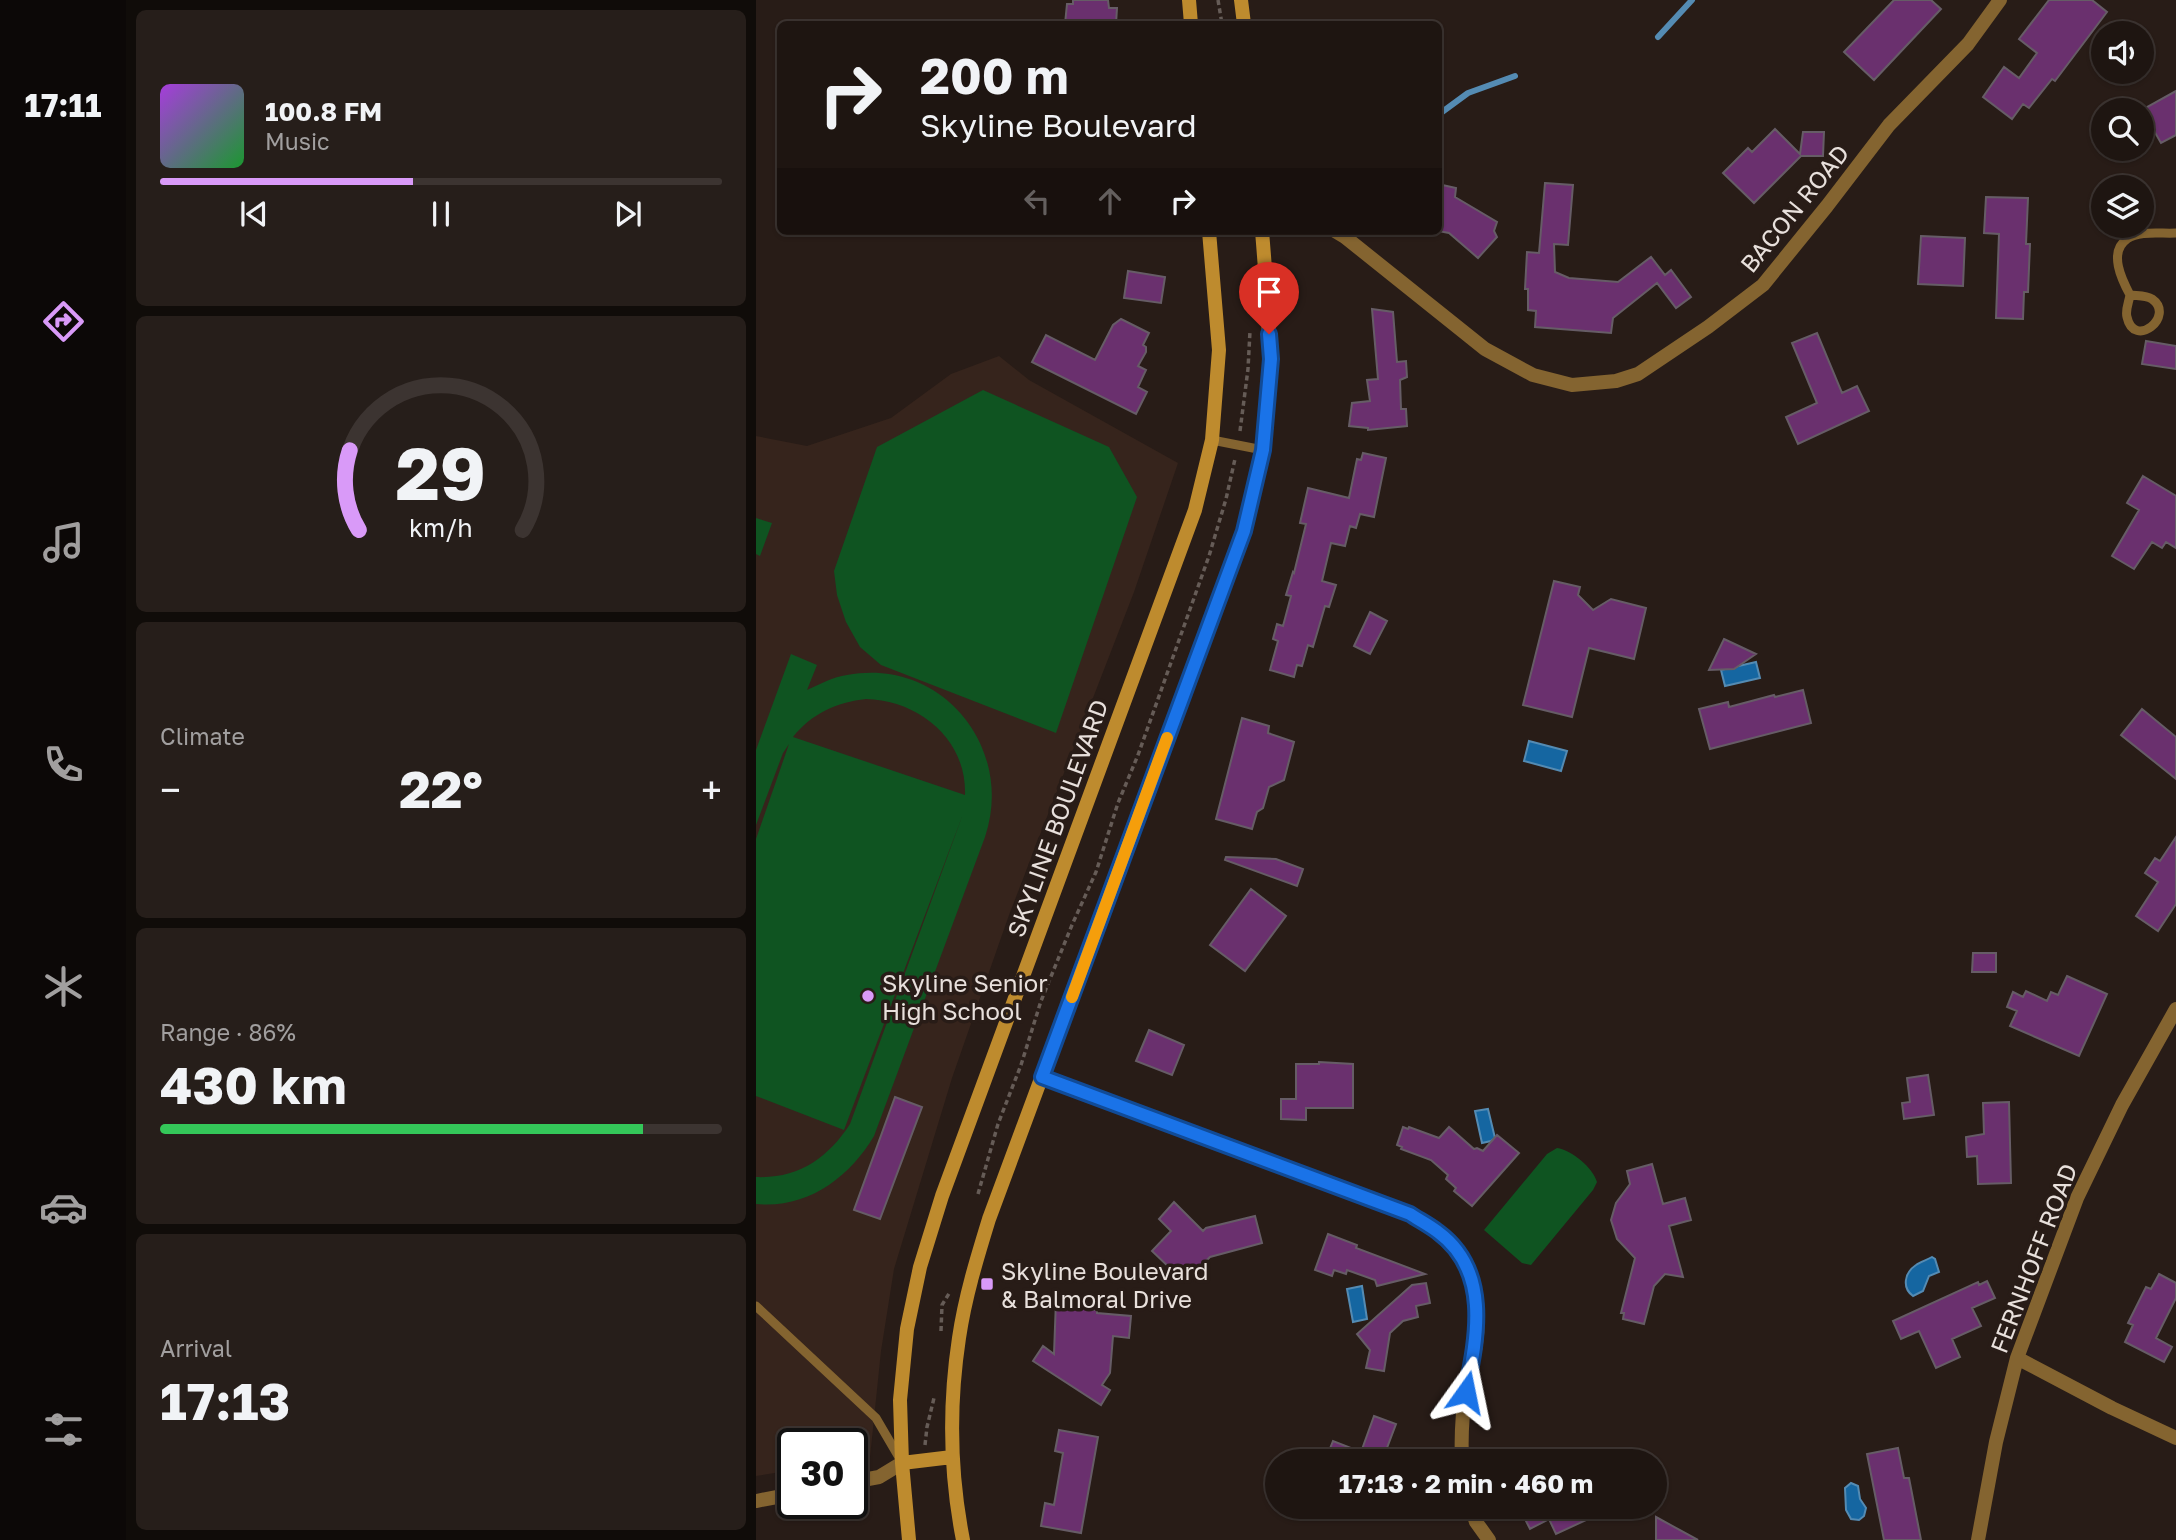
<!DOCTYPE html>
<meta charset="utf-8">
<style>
:root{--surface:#1e1511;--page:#261e1a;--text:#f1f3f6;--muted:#a19f9f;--line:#3c3431;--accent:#d99af8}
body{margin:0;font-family:"Golos Text",sans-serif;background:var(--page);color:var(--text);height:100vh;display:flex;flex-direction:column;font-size:26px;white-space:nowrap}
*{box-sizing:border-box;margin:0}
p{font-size:23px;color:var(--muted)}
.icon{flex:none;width:38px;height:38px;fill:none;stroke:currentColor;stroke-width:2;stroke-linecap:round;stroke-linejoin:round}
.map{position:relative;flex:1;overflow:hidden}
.drawer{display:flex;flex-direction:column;gap:10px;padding:10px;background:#100c09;width:630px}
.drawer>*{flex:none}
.top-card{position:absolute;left:21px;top:21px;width:665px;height:214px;border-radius:10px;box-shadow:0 2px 5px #0004,0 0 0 2px var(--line);background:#1e1511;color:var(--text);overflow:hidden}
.controls{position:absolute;left:1335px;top:21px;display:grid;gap:14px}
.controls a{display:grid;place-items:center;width:63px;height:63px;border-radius:50%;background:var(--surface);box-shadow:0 2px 5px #0004,0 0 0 2px var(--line);font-size:35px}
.speed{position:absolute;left:21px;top:1428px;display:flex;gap:14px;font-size:35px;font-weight:700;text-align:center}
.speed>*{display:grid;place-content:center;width:91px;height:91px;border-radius:50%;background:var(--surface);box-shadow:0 2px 5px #0004,0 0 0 2px var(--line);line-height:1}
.speed .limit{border:4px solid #111;border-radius:10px;background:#fff;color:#111}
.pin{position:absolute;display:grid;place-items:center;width:60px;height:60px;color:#fff;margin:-72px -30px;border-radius:50% 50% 50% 0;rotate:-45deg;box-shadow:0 0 7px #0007}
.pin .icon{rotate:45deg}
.me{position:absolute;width:77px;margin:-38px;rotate:12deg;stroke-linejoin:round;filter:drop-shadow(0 0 5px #0008)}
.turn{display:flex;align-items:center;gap:24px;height:147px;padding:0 28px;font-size:32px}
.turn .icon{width:91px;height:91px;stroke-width:2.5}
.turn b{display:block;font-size:49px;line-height:60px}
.lanes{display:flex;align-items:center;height:66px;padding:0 28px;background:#0003;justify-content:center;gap:35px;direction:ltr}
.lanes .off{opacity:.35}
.big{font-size:52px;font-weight:700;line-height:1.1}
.drawer .card{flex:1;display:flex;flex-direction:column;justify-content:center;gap:10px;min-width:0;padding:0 24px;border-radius:10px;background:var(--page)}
.drawer .dial{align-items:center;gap:0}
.dial svg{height:182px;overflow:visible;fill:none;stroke:var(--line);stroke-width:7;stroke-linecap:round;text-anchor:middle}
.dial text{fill:var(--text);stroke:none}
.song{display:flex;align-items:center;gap:21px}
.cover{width:84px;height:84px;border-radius:10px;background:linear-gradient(135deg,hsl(280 70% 55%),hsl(130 70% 35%))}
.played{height:7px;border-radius:4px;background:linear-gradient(90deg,var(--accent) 45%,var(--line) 45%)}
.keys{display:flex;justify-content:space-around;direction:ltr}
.heat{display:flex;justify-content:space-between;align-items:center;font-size:38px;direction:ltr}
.charge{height:10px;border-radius:5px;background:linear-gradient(90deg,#34c759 86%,var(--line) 0)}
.trip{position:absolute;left:509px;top:1449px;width:402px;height:70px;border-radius:35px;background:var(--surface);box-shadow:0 2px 5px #0004,0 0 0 2px var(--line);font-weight:700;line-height:70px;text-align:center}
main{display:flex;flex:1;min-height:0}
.menu{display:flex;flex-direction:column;width:126px;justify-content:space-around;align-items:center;background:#0c0807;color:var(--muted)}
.menu .icon{width:49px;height:49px}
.menu .active{color:var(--accent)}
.menu b{font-size:32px;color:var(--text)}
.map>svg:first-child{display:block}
.built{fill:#36241c}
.green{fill:#0f5421;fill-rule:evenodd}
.water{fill:#1566a1;stroke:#548bb3;stroke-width:2}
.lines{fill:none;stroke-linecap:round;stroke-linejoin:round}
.stream{stroke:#548bb3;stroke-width:6}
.building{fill:#6a306e;stroke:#665c66;stroke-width:2}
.path{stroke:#665c57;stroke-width:3.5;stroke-dasharray:5 3.5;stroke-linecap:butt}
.lane{stroke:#846430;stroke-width:9}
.street{stroke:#846430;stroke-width:14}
.secondary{stroke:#be8b2e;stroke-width:14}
.route-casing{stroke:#114b97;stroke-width:18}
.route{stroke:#1a73e8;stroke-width:12}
.slow{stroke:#f59e0b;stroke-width:12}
.poi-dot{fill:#d99af8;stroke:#281c17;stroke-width:2.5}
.labels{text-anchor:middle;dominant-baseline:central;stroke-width:7;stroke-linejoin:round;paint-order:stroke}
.street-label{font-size:24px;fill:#e8e0dc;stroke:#281c17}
.poi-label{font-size:24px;fill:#e8e0dc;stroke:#281c17;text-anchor:start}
</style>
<main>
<nav class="menu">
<b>17:11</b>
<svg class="icon active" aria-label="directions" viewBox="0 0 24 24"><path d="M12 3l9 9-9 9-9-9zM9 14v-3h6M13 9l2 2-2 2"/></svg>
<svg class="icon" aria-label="music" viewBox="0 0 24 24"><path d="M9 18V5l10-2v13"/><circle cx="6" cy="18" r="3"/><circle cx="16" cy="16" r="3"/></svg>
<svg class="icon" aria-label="phone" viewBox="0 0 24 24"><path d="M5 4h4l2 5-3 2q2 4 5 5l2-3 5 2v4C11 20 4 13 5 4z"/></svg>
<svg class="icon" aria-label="climate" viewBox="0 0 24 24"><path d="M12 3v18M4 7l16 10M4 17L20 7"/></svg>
<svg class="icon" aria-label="car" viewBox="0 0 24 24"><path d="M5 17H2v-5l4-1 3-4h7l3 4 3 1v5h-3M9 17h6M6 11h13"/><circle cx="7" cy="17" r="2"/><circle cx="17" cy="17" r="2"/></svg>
<svg class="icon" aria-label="filters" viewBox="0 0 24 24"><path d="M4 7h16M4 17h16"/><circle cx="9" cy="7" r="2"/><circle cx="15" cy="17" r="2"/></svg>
</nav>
<section class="drawer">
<div class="card">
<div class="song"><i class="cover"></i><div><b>100.8 FM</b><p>Music</p></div></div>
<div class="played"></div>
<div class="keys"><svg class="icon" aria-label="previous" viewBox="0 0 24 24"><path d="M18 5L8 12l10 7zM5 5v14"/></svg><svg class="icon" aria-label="pause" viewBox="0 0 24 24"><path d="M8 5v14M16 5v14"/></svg><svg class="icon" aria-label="next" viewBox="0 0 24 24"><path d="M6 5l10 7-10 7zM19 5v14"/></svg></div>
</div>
<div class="card dial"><svg viewBox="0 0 100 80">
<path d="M14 69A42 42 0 1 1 86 69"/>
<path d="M14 69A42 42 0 0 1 10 34" stroke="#d99af8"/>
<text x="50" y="56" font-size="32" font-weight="700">29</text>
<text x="50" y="72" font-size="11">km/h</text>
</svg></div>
<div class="card"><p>Climate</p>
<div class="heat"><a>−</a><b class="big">22°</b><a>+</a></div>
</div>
<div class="card"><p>Range · 86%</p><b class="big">430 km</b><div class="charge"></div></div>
<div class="card"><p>Arrival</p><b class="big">17:13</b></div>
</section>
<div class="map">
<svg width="1420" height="1540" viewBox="0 0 1420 1540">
<rect width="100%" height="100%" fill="#281c17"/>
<path class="built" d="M243,356L273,380L422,463L378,592L253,915L196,1078L138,1269L125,1351L114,1457L96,1460V1444H37V1470L0,1476V436L51,446L135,418L195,374Z"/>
<path class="green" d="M227,390L353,447L381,497L300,733L125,665L104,647L90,622L81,595L78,571L121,447Z
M0,518L16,523L4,556L0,554Z
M35,654L61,665L51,690C64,684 77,677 91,675C186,657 259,748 229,837L118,1136C93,1178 51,1209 0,1204V1177C42,1179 72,1158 94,1124L207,814L88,1130L0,1096V839L33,744L27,753L0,825V750ZM110,699C162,700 211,739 209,795L37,737C55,714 81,702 110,699Z
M801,1148C816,1150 837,1168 841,1182L837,1190L775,1265L766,1263L728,1230L791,1154Z"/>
<path class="water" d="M1000,662L1004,678L969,686L965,670Z
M773,741L811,751L805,771L768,761Z
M732,1109L739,1138L735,1141L726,1143L719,1111Z
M1176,1257L1179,1259L1183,1272L1173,1276L1167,1291L1157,1296C1146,1288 1148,1273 1160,1265C1164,1262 1171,1260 1176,1257Z
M606,1286L611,1319L597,1322L591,1289Z
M1095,1483L1102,1486L1104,1499L1110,1508L1108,1516L1103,1520L1095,1519L1090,1510L1089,1488Z"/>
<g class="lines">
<path class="stream" d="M902,37L936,0
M682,115L712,93L759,76"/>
</g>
<path class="building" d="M317,0H352L353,8H361L360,24H309L311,4H317Z
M1138,0H1175L1185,9L1118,80L1088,52Z
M1293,0H1336L1351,12L1299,81L1296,79L1273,108L1267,104L1256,119L1227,97L1248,67L1263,78L1281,53L1263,39Z
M1420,91V135L1405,143L1386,110Z
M1019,129L1044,154L1047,132H1068L1067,156H1045L998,203L967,173L992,148L996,152Z
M789,183L817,185L812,245L798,244L799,272L813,278L862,282L895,257L909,275L915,270L935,297L920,308L901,283L857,318L855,333L779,327L780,311L772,310V289H769L771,252L783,253Z
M682,184L700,188L699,197L741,222L738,231L741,237L722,258L693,233L682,231Z
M1230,197L1272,198L1270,244H1274L1272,292H1268L1267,319L1240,318L1243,234L1228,233Z
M1165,236L1209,238L1207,286L1162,284Z
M372,271L409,277L405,303L368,298Z
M616,309L637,312L641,362L650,361L651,377L644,380L645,409H650L651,426L612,430V428L593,426L596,403L614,401L611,380L622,379Z
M365,319L393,333L387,345L390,347V352L382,366L390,370L382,387L391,392L380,414L276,362L290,335L339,360L357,325Z
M1061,333L1086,393L1101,386L1113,411L1042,444L1030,417L1061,403L1036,343Z
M1390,341L1420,346V369L1386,364Z
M607,453L630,458L618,517L604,514L600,528L594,526L589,546L575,543L566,581L580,585L573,607L569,606L557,647L552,645L546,666L541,665L538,677L514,670L522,641L517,639L521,624L527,626L535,596L530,595L537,572L538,573L550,524L544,523L552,488L593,498L601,459L605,460Z
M1387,476L1420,496V548L1410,542L1406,548L1396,542L1378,569L1356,556L1383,510L1371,503Z
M798,581L824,587L822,595L837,610L855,599L890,608L878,659L833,648L816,717L767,705Z
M614,612L631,621L614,654L598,646Z
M968,639L1000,654L978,669L953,670Z
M1047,690L1055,723L954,749L943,709L972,702L973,707L1018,695L1019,697Z
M1386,709L1420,737V779L1365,735Z
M486,718L513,726L512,733L538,742L528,780L513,787L507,808L501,812L496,829L460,819Z
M1420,837V904L1402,931L1380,916L1402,882L1389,873L1399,858L1404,861Z
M470,857L520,859L547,869L541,886L469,860Z
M495,889L530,916L489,971L454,945Z
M1217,953H1240V972H1216Z
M1311,976L1351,994L1323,1056L1254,1026L1261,1011L1251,1007L1257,992L1267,997L1270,991L1291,1001L1295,992L1302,995Z
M393,1030L428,1045L416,1075L380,1061Z
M563,1062L597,1064V1108H550V1120L525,1119V1099H540V1064H563Z
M1172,1075L1178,1115L1148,1119L1146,1103L1154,1102L1151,1078Z
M139,1097L166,1107L124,1219L98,1210Z
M1253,1102L1255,1183L1222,1184L1221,1156L1211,1157L1210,1137L1228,1134L1227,1103Z
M647,1127L652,1129L653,1127L683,1138L693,1127L718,1149L721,1148L727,1151L741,1135L763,1153L716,1206L698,1191L700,1188L690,1179L692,1175L675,1160L645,1149L646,1147L641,1145Z
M896,1164L907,1204L929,1198L935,1220L913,1226L927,1277L909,1274L898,1286L888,1324L867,1319L868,1313H865L879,1258L861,1239L855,1220L860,1203L874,1184L871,1171Z
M418,1202L447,1231L450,1228L499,1216L506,1243L454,1257L434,1277L422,1266L417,1271L396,1251L415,1231L403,1219Z
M572,1234L601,1245L600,1248L669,1274L621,1286L619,1280L591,1270L590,1274L578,1270L576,1276L559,1270Z
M1403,1274L1420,1283V1298L1400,1338L1416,1347L1408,1362L1369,1342L1377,1325L1372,1323L1390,1287L1395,1289Z
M1231,1281L1239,1298L1216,1308L1225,1326L1196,1339L1204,1357L1180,1368L1163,1331L1145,1339L1137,1321L1222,1282L1223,1285Z
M670,1283L674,1303L660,1306L662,1317L647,1321L634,1333L628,1371L610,1368L614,1350L601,1334L656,1285Z
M300,1300H318V1308L341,1310V1313L375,1316L373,1338L357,1336L354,1373L346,1385L354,1390L345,1405L277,1361L287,1346L298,1354Z
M618,1416L640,1424L626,1461H569L577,1441L605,1452Z
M303,1430L342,1437L325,1533L285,1526L289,1503L298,1505L307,1453L299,1451Z
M1142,1448L1148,1478H1153L1165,1540H1128L1111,1454Z
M763,1507H858L800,1534L793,1519L774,1529Z
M900,1517L942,1540H900Z"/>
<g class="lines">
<path class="path" d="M462,0L466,24
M484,431L492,369L494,331
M222,1194L242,1124L265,1065L285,1001L316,925L340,872L362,803L382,755L453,556L470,499L479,459
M185,1331L186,1305L194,1292
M169,1445L171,1427L178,1398"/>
<path class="lane" d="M1374,295C1373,302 1369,310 1371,317C1378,350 1420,316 1396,299C1390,295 1381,296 1374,295C1366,280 1352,252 1371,239C1383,230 1406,234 1420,233
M456,440L507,450
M0,1306L120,1418L144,1459"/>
<path class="street" d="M579,231L589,237L729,349L777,375L816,385L860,381L882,374L952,327L1007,285L1071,206L1133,125L1212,44L1244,0
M286,1077L654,1215C664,1221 677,1227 686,1235C716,1265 726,1302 720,1344C718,1360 713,1375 710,1391C706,1414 705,1438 706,1461
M1261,1358L1356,1408L1420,1438
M96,1482L123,1477L146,1463
M0,1501L37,1494
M715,1507L720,1522L733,1540
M1222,1540L1240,1442L1261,1358L1321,1198L1366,1105L1420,1009"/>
<path class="secondary" d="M433,0L435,24
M485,0L488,24
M146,1463L196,1457
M153,1540L146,1463L144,1400L151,1329L164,1267L186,1196L439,510L456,440L463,350L453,231
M207,1540C194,1474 193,1404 203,1338C209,1297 221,1258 233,1219L488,531C494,504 504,475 508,447C518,375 512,303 506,231"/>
</g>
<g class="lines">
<g class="route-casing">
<path id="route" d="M513,334L515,359L507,450L488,531L286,1077L654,1214C663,1220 673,1225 682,1232C735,1271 721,1337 710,1392"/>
</g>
<use href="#route" class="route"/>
<path class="slow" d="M316,997L411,738"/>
</g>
<g class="poi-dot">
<circle cx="112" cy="996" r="7"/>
<rect x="224" y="1277" width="14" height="14" rx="3.5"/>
</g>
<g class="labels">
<g class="street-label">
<text transform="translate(1038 208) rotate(-51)">BACON ROAD</text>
<text transform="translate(301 818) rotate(-70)">SKYLINE BOULEVARD</text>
<text transform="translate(1277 1258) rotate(-69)">FERNHOFF ROAD</text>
</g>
<g class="poi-label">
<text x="126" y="982">Skyline Senior<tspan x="126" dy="28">High School</tspan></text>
<text x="245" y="1270">Skyline Boulevard<tspan x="245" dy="28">&amp; Balmoral Drive</tspan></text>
</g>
</g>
</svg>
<div class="controls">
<a><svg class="icon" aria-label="sound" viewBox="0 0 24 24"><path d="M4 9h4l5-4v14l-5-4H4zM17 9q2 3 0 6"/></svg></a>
<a><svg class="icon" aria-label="search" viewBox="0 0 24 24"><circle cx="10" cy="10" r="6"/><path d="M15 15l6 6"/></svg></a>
<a><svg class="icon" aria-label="layers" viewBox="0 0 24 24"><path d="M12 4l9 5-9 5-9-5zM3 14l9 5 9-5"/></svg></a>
</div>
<div class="speed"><div class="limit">30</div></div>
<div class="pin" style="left:513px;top:334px;background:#d93025"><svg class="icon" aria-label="arrive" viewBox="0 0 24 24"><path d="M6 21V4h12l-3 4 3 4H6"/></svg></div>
<svg class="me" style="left:710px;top:1392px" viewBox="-20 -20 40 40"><path d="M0-17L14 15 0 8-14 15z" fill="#1a73e8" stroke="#fff" stroke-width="4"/></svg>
<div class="trip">17:13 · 2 min · 460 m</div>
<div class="top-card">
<div class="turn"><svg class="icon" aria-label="right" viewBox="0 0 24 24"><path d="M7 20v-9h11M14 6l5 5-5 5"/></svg><div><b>200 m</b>Skyline Boulevard</div></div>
<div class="lanes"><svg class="icon off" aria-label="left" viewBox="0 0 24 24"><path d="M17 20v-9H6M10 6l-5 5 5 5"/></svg><svg class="icon off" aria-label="ahead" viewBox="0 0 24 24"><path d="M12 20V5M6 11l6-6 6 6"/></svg><svg class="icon" aria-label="right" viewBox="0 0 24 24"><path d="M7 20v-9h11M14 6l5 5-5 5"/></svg></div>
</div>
</div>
</main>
